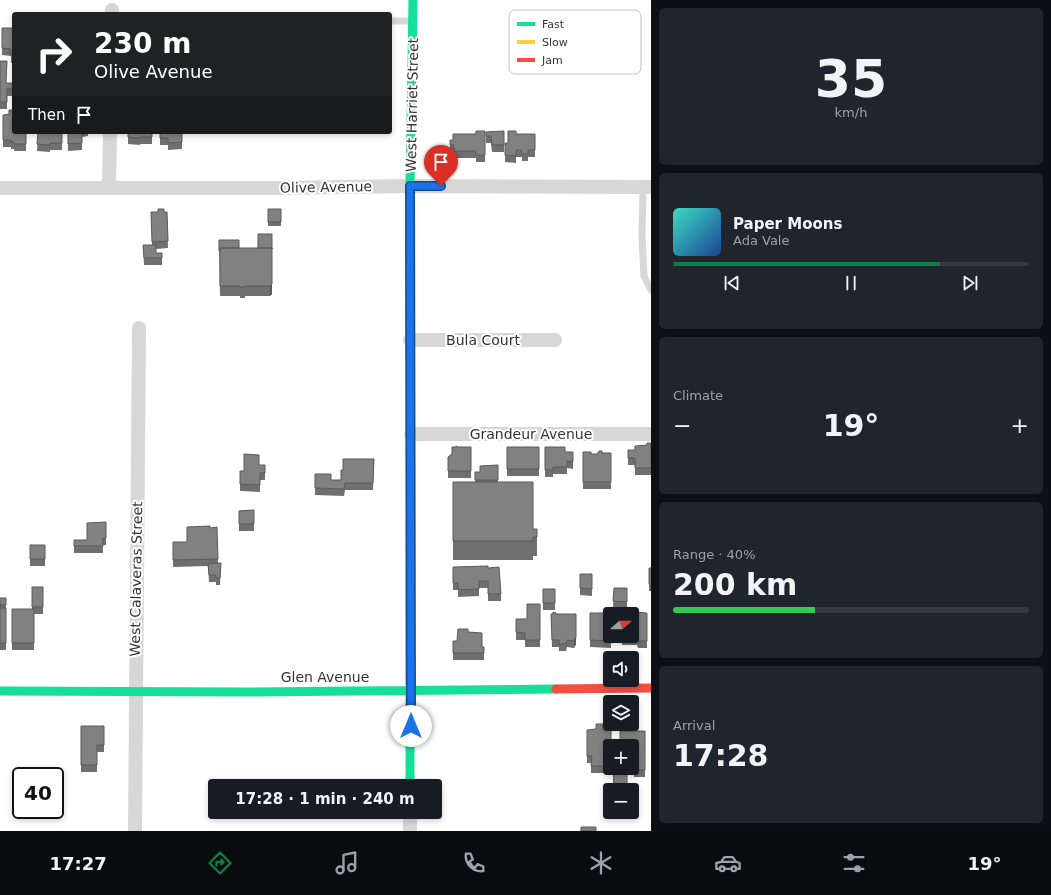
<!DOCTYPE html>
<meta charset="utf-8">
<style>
:root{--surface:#171b24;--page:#20242c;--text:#f1f3f6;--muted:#9ea1a6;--line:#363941;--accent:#0b8043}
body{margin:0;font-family:"DejaVu Sans",sans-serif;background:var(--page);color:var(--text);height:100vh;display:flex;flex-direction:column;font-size:15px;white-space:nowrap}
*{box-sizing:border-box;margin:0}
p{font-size:13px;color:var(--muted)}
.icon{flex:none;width:22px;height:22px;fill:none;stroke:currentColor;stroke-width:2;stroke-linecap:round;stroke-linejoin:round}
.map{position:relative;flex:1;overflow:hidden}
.side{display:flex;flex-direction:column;gap:8px;padding:8px;background:#0d0f14;width:400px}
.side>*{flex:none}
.guide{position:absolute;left:12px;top:12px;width:380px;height:122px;border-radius:4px;box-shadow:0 2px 6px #0003;background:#202124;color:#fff;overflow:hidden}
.needle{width:26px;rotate:69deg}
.buttons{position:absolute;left:603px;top:607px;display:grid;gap:8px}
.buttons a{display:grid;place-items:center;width:36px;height:36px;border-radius:4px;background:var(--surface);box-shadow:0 2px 6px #0003;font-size:20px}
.speed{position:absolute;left:12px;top:767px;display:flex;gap:8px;font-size:20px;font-weight:700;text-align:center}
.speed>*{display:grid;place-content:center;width:52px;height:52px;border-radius:50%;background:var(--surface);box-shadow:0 2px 6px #0003;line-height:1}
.speed .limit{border:2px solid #111;border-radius:6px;background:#fff;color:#111}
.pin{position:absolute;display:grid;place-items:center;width:34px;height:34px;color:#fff;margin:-41px -17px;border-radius:50% 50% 50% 0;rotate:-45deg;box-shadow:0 0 4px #0007}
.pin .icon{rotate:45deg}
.me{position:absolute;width:44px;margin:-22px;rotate:0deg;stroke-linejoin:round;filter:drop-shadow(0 0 3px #0008)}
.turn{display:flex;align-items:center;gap:14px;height:84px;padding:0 16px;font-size:18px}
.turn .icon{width:52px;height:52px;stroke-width:2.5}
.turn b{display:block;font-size:28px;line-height:34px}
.then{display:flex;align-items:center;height:38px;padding:0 16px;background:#0003;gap:8px;font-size:15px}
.big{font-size:30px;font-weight:700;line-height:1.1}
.side .tile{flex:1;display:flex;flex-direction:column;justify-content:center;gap:6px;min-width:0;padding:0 14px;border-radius:6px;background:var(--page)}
.side .dial{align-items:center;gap:0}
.dial b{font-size:52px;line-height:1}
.song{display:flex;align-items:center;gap:12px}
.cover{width:48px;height:48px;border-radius:6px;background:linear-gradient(135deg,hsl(170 70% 55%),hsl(220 70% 35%))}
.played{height:4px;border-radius:2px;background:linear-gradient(90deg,var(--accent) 75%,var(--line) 75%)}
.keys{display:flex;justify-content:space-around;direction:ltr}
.heat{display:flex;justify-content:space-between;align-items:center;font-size:22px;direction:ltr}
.charge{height:6px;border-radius:3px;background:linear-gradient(90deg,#34c759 40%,var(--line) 0)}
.trip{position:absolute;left:208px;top:779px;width:234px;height:40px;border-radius:4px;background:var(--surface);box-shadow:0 2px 6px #0003;font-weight:700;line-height:40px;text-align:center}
.tabs{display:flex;height:64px;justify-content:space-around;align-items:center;background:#090b0e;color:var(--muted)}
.tabs .icon{width:28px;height:28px}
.tabs .current{color:var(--accent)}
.tabs b{font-size:18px;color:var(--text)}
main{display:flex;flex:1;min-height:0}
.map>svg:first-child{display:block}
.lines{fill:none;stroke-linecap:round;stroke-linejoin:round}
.lane{stroke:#d7d7d7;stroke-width:7}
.street{stroke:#d7d7d7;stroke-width:14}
.fast{stroke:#16e098;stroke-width:9}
.slow{stroke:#ffcf43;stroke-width:9}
.jam{stroke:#f24e42;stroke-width:9}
.wall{fill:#6f6f6f}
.shaded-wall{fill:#5a5a5a}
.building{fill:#818181;stroke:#5a5a5a}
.route-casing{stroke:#114b97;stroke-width:10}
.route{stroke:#1a73e8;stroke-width:7}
.labels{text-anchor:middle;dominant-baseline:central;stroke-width:4;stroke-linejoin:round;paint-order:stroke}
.street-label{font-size:14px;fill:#333;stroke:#fff}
.key{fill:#fff;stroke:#c2c2c2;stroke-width:1}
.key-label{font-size:11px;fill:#333}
</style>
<main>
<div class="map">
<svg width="651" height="831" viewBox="0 0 651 831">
<rect width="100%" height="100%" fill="#fff"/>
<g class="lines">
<path class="lane" d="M390,21H412
M643,187L642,236L644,276L651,290"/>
<path class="street" d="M112,14V10
M0,188H279L410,186L651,187
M109,188L110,132
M410,340H555
M411,434H651
M135,831L139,328
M410,831V812"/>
<path class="fast" d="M410,356V186L413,0
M410,524V786
M0,691L244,692L556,689"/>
<path class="slow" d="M410,356V524"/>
<path class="jam" d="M556,689L651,688"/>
</g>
<path class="wall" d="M2,28H14V72H13L12,63H11V56L2,55Z
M0,61L6,83H14V96H7V109H0Z
M3,115L26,132V151H14V149H11V147H3Z
M485,131V162H476V158H454V152H450V140H453Z
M504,131V152H492L491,143H486V132Z
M38,132H62V150H50V152L37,151Z
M68,132H88V136L82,137V150L68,151Z
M128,132H152V144H140V145L128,144Z
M160,132H182V149L168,150V145H160Z
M516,134H535V157H528V161H522V157H516V163L505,162V143H508Z
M268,209H281V226H268Z
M151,212H167L168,248L156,249V253H162V265H144L143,245H152Z
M272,234V294L270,296H245V298H240V296H220L219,240L239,248H258Z
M651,443V475H635V465H628V450H635L647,445Z
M458,447H471V478H448V457L452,454Z
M507,447H539V476H507Z
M545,447L565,452H573V469L567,468V474H553V477H545Z
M583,452L591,454H597L602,453H611V489H583Z
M374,459L373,490H345L344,496L315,495V474L331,480H341L343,470Z
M259,465H265V480H260V492L240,491V471H244Z
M498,465V482L533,529H537V556H533V560H453V482H475V472H480Z
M254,510V531H239V511Z
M106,522V545H103V553H74V540H87Z
M210,528L218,559V563H221L220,585H216V582H209L208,566L173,567V542H187Z
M30,545H45V566H30Z
M453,567L488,568L501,594V601H488V588H479V596L458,597V590H453Z
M649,568H651V591H649Z
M580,574H592V596L580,595Z
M32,587H43V614H34V650H12V609H32Z
M614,588H627V609L613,608Z
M543,589H555V610H543Z
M0,598H6V650H0Z
M540,604V647H525V640H516V619H527Z
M590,613L611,636V648L590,647Z
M647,613V648H638L637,645H622V636Z
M551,614H576V644L574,648L567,647L566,651H559V647H552Z
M468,632L482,647H484V660H453V641H457Z
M81,726H104V752H97V772H81Z
M587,730H603L610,746V773H591V763H587Z
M645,731V777H634L633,761H632V746Z
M613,768H627V790H613Z"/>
<path class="shaded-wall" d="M272,284V294L270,296V286Z
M576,637V644L574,648V641Z"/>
<path class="building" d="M2,28H14V65H13L12,57L13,58V56H11V49L2,48Z
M0,61H7L6,83H14V89H7V102H0Z
M9,110H14V132H26V144H14V142H11V140H3V115L9,114Z
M476,131H485V155H476V151H454V145H450V140H453V134H476Z
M504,131V145H492L491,136H486V132Z
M508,131H516V134H535V150H528V154H522V150H516V156L505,155V143H508Z
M38,132H62V143H50V145L37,144Z
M68,132H82V143L68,144Z
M128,132H152V137H140V138L128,137Z
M160,132H182V142L168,143V138H160Z
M158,209H164V212H167L168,241L152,242L151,212H158Z
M268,209H281V222H268Z
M258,234H272V249V248H258Z
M219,240H239V248H220V251H219Z
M143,245H156V253H162V258H144Z
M220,248H272V284L270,286H245V287H240V286H220Z
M647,443H651V468H635V458H628V450H635V446L647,445Z
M456,446L458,447H471V471H448V457L452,454V447H456Z
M507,447H539V469H507Z
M545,447H565V452H573V462L567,461V467H553V470H545Z
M599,451H602V453H611V482H583V452H591V454H597Z
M244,454L259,455V465H265V473H260V485L240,484V471H244Z
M343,459H374L373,483H345L344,489L315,488V474H331V480H341V470H343Z
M498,465V480H475V472H480V466Z
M453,482H533V529H537V537H533V541H453Z
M254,510V524H239V511Z
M106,522V538H103V546H74V540H87V523Z
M210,526V528L217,527L218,559L173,560V542H187V527Z
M30,545H45V559H30Z
M221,563L220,578H216V575H209L208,564Z
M488,566V568L499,567L501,594H488V581H479V589L458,590V583H453V567Z
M649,568H651V584H649Z
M580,574H592V589L580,588Z
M32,587H43V607H32Z
M614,588H627V602L613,601Z
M543,589H555V603H543Z
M0,598H6V605H0V608Z
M527,604H540V640H525V633L516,632V619H527Z
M0,608H6V643H0Z
M12,609H34V643H12Z
M623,611L647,613V641H638L637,638H622V636H632V614H622Z
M553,612L556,613V614H576V637L574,641L567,640L566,644H559V640H552L551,614H553Z
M590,613H611V614H610V636H611V641L590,640Z
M458,629H468V632L482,633V647H484V653H453V641H457Z
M596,724H603V730L611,729V746H610V766H591L592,756H587V730L596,729Z
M81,726H104V745H97V765H81Z
M620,731H645V770H634L633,754H632V746H619V744L620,741Z
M613,768H627V787H614Z
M581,827H596V831H581Z"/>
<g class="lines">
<g class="route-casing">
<path id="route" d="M411,726L410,186H441"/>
</g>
<use href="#route" class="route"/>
</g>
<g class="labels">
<g class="street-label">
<text transform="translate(412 105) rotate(-89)">West Harriet Street</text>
<text transform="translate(326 187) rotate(-1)">Olive Avenue</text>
<text x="483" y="340">Bula Court</text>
<text x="531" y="434">Grandeur Avenue</text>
<text transform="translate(136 579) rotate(-89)">West Calaveras Street</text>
<text x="325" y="677">Glen Avenue</text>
</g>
</g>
<rect x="509" y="10" width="132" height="64" rx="6" class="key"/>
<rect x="517" y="22" width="18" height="4" fill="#16e098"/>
<rect x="517" y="40" width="18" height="4" fill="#ffcf43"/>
<rect x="517" y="58" width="18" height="4" fill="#f24e42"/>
<g class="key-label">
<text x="542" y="28">Fast</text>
<text x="542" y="46">Slow</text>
<text x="542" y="64">Jam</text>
</g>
</svg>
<div class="buttons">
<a><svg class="needle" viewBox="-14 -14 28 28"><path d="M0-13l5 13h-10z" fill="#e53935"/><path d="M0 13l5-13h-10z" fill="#9ea1a6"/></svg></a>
<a><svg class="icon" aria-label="sound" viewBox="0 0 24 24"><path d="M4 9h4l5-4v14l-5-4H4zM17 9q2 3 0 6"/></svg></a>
<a><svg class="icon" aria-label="layers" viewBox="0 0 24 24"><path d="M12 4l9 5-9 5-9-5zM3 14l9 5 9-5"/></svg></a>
<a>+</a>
<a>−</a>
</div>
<div class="speed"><div class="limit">40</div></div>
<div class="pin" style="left:441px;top:186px;background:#d93025"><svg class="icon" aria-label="arrive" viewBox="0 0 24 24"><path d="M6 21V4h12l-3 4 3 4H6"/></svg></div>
<svg class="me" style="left:411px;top:726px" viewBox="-20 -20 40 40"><circle r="19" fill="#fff"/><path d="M0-13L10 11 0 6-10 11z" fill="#1a73e8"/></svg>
<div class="trip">17:28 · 1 min · 240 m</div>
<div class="guide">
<div class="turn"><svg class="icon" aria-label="right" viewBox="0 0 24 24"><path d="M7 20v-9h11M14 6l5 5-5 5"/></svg><div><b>230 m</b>Olive Avenue</div></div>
<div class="then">Then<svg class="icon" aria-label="arrive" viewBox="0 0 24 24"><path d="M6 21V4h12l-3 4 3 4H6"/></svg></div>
</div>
</div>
<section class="side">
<div class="tile dial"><b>35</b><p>km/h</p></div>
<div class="tile">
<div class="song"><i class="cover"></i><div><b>Paper Moons</b><p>Ada Vale</p></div></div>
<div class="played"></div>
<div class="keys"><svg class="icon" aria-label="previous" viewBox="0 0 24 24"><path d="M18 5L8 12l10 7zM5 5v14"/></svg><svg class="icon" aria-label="pause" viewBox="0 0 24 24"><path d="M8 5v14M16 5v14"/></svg><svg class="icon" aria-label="next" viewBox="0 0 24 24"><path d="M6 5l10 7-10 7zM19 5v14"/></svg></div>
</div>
<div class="tile"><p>Climate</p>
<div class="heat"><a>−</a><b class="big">19°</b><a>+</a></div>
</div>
<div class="tile"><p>Range · 40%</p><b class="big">200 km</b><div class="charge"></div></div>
<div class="tile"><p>Arrival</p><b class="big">17:28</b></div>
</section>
</main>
<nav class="tabs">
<b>17:27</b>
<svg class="icon current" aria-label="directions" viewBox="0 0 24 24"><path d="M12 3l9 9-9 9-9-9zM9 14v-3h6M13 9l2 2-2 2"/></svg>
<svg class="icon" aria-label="music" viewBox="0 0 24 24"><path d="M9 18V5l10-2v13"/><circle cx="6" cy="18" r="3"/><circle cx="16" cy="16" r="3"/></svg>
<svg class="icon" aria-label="phone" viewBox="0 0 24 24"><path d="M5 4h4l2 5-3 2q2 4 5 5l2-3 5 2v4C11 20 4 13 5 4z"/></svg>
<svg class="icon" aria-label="climate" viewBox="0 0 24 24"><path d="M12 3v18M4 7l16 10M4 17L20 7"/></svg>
<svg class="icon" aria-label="car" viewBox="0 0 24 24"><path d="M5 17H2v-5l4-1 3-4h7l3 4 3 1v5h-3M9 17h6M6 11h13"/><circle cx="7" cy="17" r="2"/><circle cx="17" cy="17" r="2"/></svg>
<svg class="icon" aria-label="filters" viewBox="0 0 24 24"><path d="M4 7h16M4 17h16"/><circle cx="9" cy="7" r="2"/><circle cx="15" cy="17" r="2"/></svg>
<b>19°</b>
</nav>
